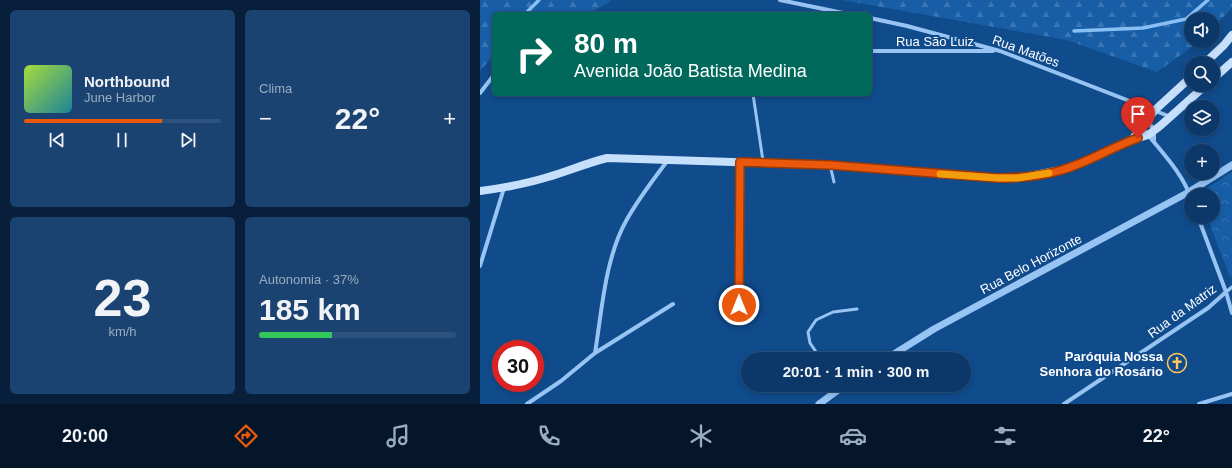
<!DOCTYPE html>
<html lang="pt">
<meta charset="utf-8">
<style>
:root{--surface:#0c3869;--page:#1a4371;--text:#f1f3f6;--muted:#9aacc0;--line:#2c527d;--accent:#ea580c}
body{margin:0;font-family:Helvetica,sans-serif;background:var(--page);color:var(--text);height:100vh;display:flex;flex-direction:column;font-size:15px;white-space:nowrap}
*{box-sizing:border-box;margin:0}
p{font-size:13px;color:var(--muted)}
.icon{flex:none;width:22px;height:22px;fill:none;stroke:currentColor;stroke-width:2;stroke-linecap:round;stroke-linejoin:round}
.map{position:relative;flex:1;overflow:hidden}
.drawer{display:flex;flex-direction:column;gap:10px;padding:10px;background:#071f3a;width:480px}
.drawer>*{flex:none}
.guide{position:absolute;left:12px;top:12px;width:380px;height:84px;border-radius:6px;box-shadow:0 2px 6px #0003,0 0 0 1px var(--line);background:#00695c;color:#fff;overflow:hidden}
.fabs{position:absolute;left:704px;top:12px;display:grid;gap:8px}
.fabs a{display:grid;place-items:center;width:36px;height:36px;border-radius:50%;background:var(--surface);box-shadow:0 2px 6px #0003,0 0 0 1px var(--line);font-size:20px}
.speed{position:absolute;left:12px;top:340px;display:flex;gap:8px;font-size:20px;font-weight:700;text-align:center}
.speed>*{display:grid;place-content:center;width:52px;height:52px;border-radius:50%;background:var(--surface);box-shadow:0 2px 6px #0003,0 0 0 1px var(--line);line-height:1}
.speed .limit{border:6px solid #d22;background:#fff;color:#111}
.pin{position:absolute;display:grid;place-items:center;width:34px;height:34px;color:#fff;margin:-41px -17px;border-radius:50% 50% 50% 0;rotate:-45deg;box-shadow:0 0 4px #0007}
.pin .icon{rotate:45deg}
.me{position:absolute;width:44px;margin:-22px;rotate:0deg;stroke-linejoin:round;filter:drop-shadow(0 0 3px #0008)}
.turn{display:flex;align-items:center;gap:14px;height:84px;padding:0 16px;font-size:18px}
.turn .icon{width:52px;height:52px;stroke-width:2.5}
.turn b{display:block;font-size:28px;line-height:34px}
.big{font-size:30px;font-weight:600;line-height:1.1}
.drawer .card{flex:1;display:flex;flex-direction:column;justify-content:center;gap:6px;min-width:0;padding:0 14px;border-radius:6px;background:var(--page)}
.drawer .dial{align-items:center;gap:0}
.dial b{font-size:52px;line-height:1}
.song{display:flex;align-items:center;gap:12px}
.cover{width:48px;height:48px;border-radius:6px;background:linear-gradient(135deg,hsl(80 70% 55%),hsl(190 70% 35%))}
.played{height:4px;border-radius:2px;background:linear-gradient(90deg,var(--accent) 70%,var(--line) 70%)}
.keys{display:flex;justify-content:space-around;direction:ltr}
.heat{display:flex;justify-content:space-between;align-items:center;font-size:22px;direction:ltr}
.charge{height:6px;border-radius:3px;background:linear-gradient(90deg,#34c759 37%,var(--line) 0)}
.drawer .tiles{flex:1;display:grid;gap:10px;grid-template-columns:repeat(2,1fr)}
.trip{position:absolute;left:261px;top:352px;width:230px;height:40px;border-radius:20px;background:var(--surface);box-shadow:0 2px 6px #0003,0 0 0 1px var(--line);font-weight:600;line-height:40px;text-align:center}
.tabs{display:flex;height:64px;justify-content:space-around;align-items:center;background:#05162a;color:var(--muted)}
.tabs .icon{width:28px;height:28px}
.tabs .selected{color:var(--accent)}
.tabs b{font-size:18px;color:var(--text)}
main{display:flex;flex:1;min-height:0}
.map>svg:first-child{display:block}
.forest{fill:url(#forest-firs)}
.park{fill:url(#park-crowns)}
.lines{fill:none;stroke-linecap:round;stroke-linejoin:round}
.stream{stroke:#88c0f6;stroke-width:3.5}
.service{stroke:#97c4f2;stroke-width:3}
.pedestrian{stroke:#97c4f2;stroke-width:3.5}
.minor{stroke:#97c4f2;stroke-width:4}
.tertiary{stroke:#97c4f2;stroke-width:7}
.secondary{stroke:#c6e0fc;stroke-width:8}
.route-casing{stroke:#983908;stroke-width:10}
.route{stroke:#ea580c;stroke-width:7}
.slow{stroke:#f59e0b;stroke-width:7}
.labels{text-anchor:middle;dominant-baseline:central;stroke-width:4;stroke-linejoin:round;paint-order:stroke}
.street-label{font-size:13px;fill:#fff;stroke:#104b8c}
.poi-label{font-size:13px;font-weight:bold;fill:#fff;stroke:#104b8c;text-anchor:end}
</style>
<main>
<section class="drawer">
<div class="tiles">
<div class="card">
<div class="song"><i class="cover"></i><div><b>Northbound</b><p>June Harbor</p></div></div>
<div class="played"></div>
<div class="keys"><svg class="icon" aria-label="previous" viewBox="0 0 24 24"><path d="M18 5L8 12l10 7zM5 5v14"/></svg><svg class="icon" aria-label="pause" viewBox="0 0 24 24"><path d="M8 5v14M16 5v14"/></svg><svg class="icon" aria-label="next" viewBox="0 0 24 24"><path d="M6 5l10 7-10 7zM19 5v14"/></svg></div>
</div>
<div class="card"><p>Clima</p>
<div class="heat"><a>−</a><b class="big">22°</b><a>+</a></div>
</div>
<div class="card dial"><b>23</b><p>km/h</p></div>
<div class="card"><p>Autonomia · 37%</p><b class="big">185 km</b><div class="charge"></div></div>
</div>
</section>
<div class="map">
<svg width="752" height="404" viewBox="0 0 752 404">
<defs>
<pattern id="forest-firs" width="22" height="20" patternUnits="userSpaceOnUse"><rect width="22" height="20" fill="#175ea7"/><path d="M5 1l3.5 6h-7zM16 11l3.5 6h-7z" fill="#3a76b4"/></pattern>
<pattern id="park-crowns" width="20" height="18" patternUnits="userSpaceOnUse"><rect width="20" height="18" fill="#175ea7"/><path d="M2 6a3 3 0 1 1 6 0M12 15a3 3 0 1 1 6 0" fill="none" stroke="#3a76b4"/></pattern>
</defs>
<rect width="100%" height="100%" fill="#104b8c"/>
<path class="forest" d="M0,0H132L109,14H14V54L0,71Z
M362,0H752V8L733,28V19H711V41H720L677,72L587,40Z"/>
<path class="park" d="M752,172V276L750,277L727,217H733V195L718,194Z"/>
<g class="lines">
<path class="stream" d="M45,14L59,0
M594,31L663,28L706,19L728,0"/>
<path class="service" d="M273,94L283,161
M350,165L354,182
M341,359L330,343L328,332L336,320L353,312L377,309"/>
<path class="pedestrian" d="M746,292L752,287"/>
<path class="minor" d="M300,0L368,14
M390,18L427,26L520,51L691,117
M390,51H513
M0,93L14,75
M667,120L674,130V142
M662,127C679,150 701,170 711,198
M718,217L746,292L752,313
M0,266L24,188
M259,320L260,162
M115,353C122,310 125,259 146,221C158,199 173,180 188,160
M47,404L81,381L115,353L193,304
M584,404L728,308L746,292
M719,404L752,394"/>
<path class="tertiary" d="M406,359L454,329L709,192L752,165
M339,404L365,385"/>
<path class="secondary" d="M725,63L744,45L752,35
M733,79L752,62
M652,140L675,110L711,77
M0,191C23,188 45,184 68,177C88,171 107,163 127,158L350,165L518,178H538L581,170L609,160L652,140L668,135L680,126L726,85"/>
</g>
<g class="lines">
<g class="route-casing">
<path id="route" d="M259,305L260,162L350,165L518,178C539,178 562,176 582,170C609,162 632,147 658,138"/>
</g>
<use href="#route" class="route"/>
<path class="slow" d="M460,174L518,178H538L569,173"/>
</g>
<defs>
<g id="church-ring" transform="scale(1)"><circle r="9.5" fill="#104b8c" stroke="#ffc858" stroke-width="1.5"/><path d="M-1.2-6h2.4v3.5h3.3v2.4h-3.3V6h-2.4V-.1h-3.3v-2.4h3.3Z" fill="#ffc858"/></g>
</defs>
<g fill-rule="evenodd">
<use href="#church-ring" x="697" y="363"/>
</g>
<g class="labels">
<g class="street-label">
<text x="455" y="41">Rua São Luiz</text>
<text transform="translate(546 51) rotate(20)">Rua Matões</text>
<text transform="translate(551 264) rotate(-28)">Rua Belo Horizonte</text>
<text transform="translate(702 311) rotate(-36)">Rua da Matriz</text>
</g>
<g class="poi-label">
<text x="683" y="356">Paróquia Nossa<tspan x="683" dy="15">Senhora do Rosário</tspan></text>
</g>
</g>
</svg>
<div class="fabs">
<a><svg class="icon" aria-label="sound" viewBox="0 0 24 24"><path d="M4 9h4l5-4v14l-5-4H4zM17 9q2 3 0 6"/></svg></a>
<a><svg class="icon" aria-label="search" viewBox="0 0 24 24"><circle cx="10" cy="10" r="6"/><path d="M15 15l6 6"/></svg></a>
<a><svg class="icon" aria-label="layers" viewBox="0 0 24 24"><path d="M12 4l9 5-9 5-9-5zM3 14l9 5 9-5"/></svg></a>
<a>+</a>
<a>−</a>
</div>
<div class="speed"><div class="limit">30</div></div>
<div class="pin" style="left:658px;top:138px;background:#d93025"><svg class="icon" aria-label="arrive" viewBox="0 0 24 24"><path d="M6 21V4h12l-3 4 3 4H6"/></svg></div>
<svg class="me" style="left:259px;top:305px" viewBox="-20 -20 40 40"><circle r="17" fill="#ea580c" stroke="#fff" stroke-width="3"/><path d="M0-11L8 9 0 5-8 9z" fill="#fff"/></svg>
<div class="trip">20:01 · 1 min · 300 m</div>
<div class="guide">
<div class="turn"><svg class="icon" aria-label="right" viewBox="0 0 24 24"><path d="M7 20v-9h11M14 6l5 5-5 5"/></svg><div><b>80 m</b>Avenida João Batista Medina</div></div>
</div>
</div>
</main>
<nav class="tabs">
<b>20:00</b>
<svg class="icon selected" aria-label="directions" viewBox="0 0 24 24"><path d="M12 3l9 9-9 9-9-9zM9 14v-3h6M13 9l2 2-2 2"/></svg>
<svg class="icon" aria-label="music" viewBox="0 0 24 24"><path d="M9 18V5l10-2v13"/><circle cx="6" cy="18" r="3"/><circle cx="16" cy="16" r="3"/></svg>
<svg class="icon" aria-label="phone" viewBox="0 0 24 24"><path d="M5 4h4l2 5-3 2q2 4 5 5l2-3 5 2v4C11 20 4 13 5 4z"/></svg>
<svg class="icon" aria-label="climate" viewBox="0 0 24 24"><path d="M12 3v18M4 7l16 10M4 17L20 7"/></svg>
<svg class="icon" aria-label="car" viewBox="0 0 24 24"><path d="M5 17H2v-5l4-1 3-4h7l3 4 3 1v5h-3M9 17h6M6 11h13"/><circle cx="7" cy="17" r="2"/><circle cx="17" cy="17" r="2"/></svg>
<svg class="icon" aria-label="filters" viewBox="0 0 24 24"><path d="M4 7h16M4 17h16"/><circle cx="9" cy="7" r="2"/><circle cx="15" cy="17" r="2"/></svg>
<b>22°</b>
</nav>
